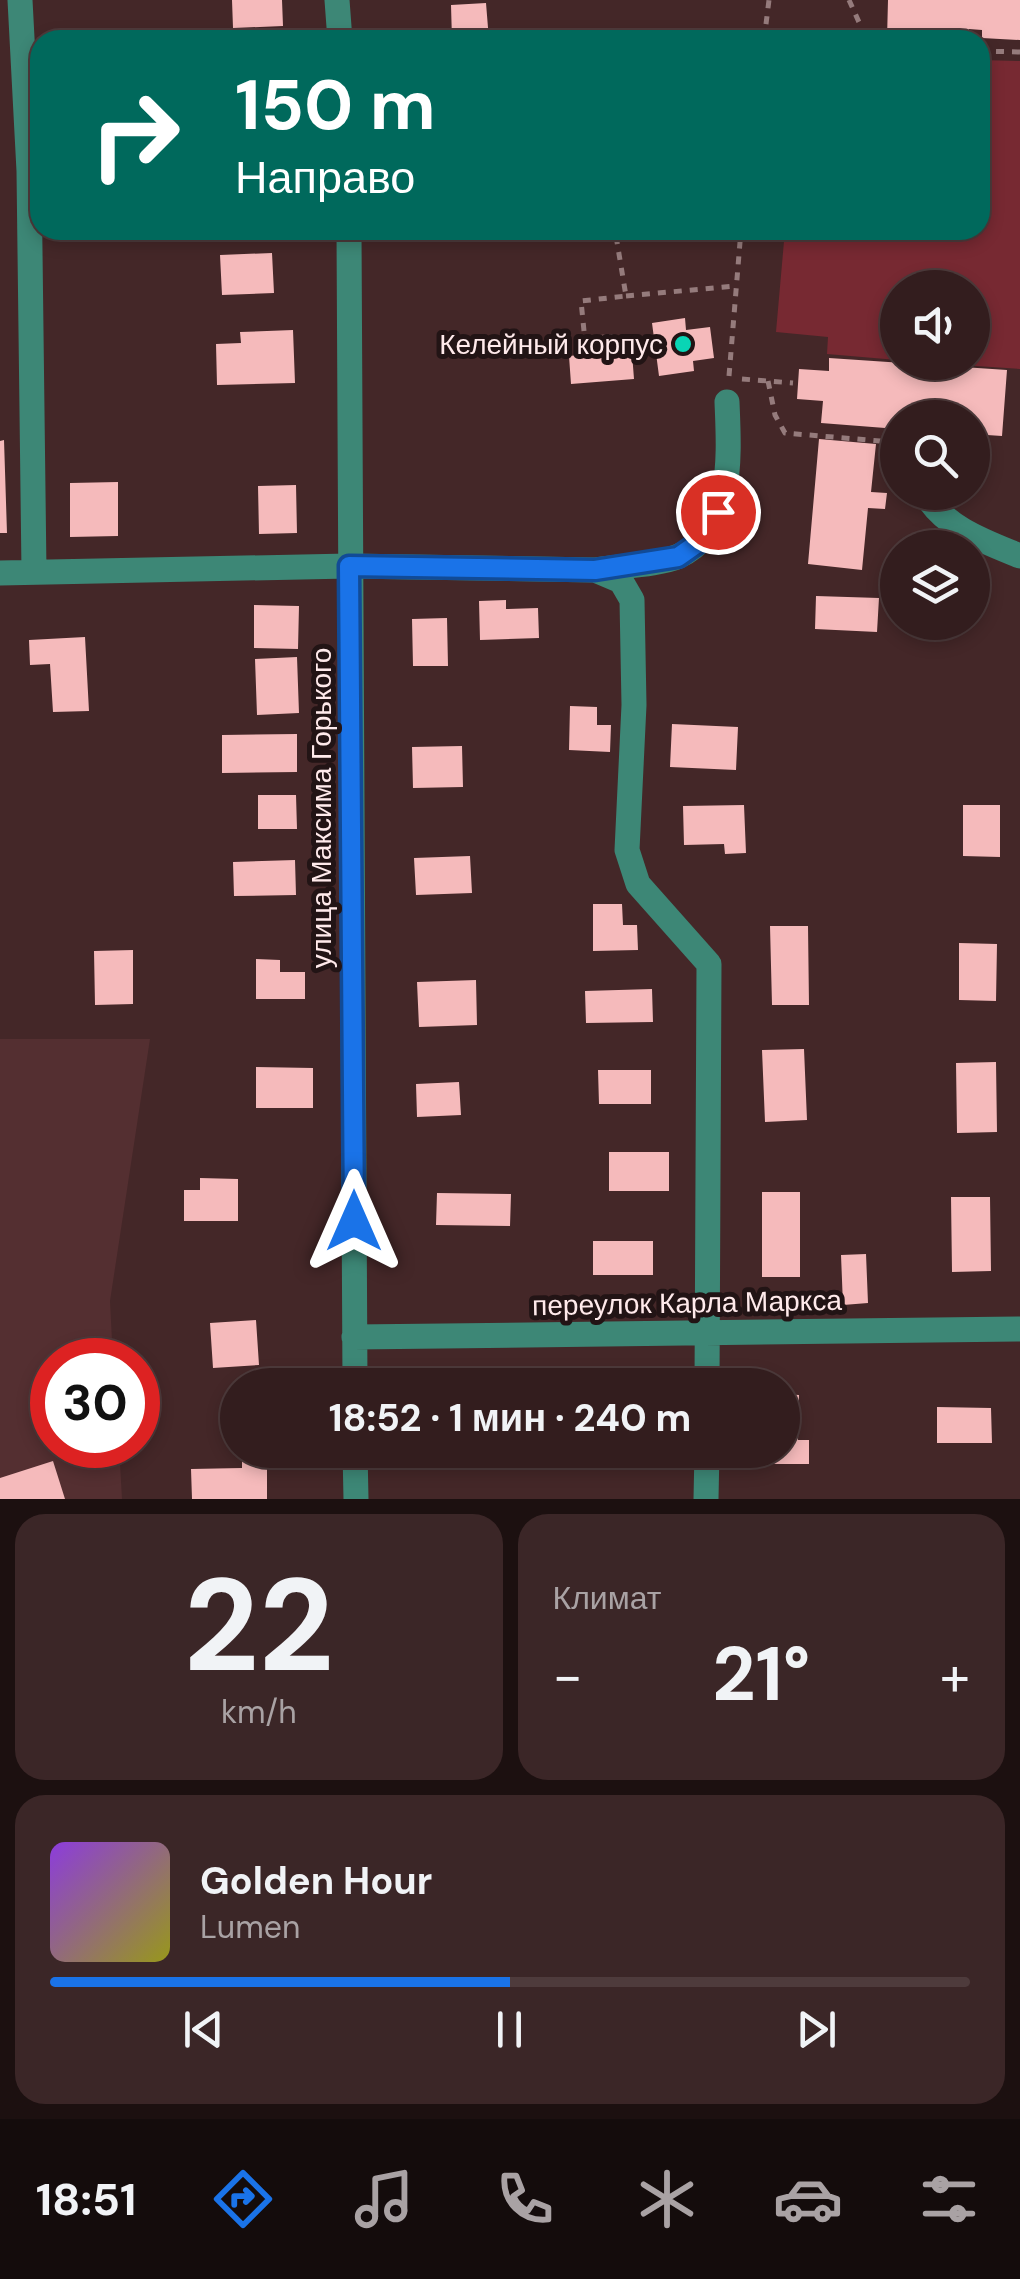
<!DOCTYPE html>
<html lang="ru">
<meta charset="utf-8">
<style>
:root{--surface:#331d1e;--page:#3b2627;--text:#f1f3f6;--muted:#a9a2a4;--line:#4e3b3c;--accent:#1a73e8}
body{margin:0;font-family:"DM Sans",sans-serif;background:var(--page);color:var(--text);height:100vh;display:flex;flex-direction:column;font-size:38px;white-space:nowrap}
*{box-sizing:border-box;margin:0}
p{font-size:32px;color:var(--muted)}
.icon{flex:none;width:55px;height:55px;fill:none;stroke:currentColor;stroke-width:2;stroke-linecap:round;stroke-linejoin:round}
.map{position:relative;height:1499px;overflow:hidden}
.details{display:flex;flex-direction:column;gap:15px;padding:15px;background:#1c1010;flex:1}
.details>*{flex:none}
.banner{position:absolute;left:30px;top:30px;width:960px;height:210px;border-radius:30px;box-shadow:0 5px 15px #0003,0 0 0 2px var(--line);background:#00695c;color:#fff;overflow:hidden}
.fabs{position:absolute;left:880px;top:270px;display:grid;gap:20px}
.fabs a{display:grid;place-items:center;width:110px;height:110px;border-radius:50%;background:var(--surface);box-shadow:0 5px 15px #0003,0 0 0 2px var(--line);font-size:50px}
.speed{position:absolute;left:30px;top:1338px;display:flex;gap:20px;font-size:50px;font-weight:700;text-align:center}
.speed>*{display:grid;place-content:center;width:130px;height:130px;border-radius:50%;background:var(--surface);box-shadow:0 5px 15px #0003,0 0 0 2px var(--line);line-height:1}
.speed .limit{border:15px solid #d22;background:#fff;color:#111}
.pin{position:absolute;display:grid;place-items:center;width:85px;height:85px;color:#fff;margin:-42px;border:5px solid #fff;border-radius:50%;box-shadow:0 2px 10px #0007}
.me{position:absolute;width:110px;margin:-55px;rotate:0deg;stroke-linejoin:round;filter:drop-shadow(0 0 8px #0008)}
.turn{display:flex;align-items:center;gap:35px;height:210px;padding:0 40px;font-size:45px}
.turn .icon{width:130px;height:130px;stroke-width:2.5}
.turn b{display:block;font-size:70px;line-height:85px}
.big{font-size:75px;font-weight:700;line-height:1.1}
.details .widget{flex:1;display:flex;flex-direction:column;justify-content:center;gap:15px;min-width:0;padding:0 35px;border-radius:30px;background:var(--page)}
.details .dial{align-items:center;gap:0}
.dial b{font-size:130px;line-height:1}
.song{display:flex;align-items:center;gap:30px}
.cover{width:120px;height:120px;border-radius:15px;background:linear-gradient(135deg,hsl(270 70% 55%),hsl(60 70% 35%))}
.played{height:10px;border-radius:5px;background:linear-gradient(90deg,var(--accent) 50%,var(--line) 50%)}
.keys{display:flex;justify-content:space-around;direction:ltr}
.heat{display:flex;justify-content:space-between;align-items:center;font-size:55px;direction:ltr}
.details .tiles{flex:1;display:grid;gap:15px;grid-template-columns:1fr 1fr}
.widget:last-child{grid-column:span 2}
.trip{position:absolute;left:220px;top:1368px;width:580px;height:100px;border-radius:50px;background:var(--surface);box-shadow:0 5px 15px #0003,0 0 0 2px var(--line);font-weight:700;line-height:100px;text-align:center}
.menu{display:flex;height:160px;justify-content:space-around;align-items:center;background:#140c0c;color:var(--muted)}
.menu .icon{width:70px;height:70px}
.menu .on{color:var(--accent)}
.menu b{font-size:45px;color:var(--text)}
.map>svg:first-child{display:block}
.built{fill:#542f31}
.green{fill:#772932}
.building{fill:#f5babb}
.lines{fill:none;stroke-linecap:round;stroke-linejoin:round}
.path{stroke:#957b7c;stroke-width:5;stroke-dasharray:8 8;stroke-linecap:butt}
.minor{stroke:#3d8776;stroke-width:25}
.route-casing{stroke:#114b97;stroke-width:25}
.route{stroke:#1a73e8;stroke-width:18}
.poi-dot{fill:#09d5b5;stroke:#221415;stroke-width:4}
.labels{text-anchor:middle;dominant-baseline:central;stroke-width:10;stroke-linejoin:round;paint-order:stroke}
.poi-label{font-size:28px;fill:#ffeaeb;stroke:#221415;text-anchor:end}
.street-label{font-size:28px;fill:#ffeaeb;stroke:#221415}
</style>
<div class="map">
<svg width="1020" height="1499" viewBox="0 0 1020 1499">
<rect width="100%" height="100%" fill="#442728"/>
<path class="built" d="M0,1039H150L110,1301L113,1360H52V1445H119L122,1499H0Z"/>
<path class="green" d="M980,60L1020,61V369L931,363L972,362V288H898L897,360L827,354L828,337L776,332L785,230H980Z"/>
<path class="building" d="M232,0H282L283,26L233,28Z
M888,0H1020V40L982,38V30L969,29V40L887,39Z
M486,3L489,40H452L451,5Z
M272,253L274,293L222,295L220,255Z
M685,318L686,330L710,327L714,358L693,361L694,371L659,376L652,323Z
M293,330L295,383L217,385L216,344L241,343L240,332Z
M614,334L615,354L632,353L634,379L571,384L569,356L588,354L587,336Z
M829,358L1007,370L1002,436L972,434V418H898V429L821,423L823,401L797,399L799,369L829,371Z
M819,439L876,444L871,492L887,493L885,509L868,508L862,570L808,564Z
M4,440L7,533H0V441Z
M118,482V536L70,537V483Z
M296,485L297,533L259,534L258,486Z
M816,596L879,598L877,632L815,629Z
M506,600V609L538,608L539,638L480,640L479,601Z
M254,605L299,606L298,649L254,648Z
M447,618L448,666H413L412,619Z
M85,637L89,711L53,712L50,664L30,665L29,640Z
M297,657L299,713L257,715L255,659Z
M570,706L597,707V725H611L610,752L569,750Z
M672,724L738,727L736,770L670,767Z
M297,734V772L222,773V735Z
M462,746L463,787L413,788L412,747Z
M258,795H296L297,829H258Z
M744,805L746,853L725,854L724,844L684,845L683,806Z
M963,805H1000V857L963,856Z
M470,856L472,893L416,895L414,858Z
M295,860L296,895L234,896L233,862Z
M593,904H622L623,925H637L638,950L593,951Z
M770,926H808L809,1005H772Z
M959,943L997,944L996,1001L959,1000Z
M133,950V1004L95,1005L94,951Z
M256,959L280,960V972H305V999H256Z
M476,980L477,1025L419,1027L417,982Z
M652,989L653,1022L586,1023L585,991Z
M804,1049L807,1120L765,1122L762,1050Z
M996,1062L997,1132L957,1133L956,1063Z
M256,1067L313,1068V1108H256Z
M598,1070H651V1104H599Z
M459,1082L461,1115L417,1117L416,1084Z
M609,1152H669V1191H609Z
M200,1178L238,1179V1221H184V1190H200Z
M762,1192H800V1277H762Z
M437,1193L511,1194L510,1226L436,1225Z
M951,1197H990L991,1271L952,1272Z
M593,1241H653V1275H593Z
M866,1254L868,1303L843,1305L841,1255Z
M256,1320L259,1365L213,1368L210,1323Z
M782,1394L799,1395L798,1440H809V1464H761V1450H782Z
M937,1407L991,1408L992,1443H937Z
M242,1452H267V1499H192L191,1469L242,1468Z
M53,1461L65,1499H0V1478Z"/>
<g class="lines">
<path class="path" d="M849,0L867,40
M764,40L769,0
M980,51L1020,52
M626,296L735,286
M584,331L581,301L626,296L615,230
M729,376L741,230
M742,379L793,383
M768,381L775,415L785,433L880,441L898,450"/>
<path class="minor" d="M20,0L29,171L34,572
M337,0L340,40
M349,230L355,1385
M926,495C945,528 986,542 1020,556
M595,570C618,566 659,565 679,556C735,530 729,453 727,402
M0,573L349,566L595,570L621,581L632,600L634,705L627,850L638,884L709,964L707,1385
M354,1337L1020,1329
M355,1450L356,1499
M706,1499L707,1450"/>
</g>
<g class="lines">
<g class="route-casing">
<path id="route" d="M354,1221L349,566L595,570L678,557L705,538L718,512"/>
</g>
<use href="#route" class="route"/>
</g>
<circle class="poi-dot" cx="683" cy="344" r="10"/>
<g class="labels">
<g class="poi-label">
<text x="663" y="344">Келейный корпус</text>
</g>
<g class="street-label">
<text transform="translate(321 808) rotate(-90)">улица Максима Горького</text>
<text transform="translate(687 1303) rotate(-1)">переулок Карла Маркса</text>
</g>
</g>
</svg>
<div class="fabs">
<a><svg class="icon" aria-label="sound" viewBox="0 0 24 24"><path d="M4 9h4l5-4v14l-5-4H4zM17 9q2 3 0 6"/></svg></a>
<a><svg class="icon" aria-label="search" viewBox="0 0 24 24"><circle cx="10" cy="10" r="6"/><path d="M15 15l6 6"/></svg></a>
<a><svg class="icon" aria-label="layers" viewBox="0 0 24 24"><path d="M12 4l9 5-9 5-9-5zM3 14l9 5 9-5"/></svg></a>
</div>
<div class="speed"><div class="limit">30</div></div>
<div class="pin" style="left:718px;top:512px;background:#d93025"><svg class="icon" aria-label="arrive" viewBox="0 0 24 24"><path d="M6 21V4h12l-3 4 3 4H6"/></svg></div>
<svg class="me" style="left:354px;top:1221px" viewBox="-20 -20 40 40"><path d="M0-17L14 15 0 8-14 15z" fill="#1a73e8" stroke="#fff" stroke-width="4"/></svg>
<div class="trip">18:52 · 1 мин · 240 m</div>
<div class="banner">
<div class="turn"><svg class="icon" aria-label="right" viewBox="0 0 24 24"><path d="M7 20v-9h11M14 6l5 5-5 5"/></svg><div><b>150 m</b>Направо</div></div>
</div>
</div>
<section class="details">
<div class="tiles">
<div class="widget dial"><b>22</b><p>km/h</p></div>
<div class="widget"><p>Климат</p>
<div class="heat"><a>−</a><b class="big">21°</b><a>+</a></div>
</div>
<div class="widget">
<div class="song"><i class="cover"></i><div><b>Golden Hour</b><p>Lumen</p></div></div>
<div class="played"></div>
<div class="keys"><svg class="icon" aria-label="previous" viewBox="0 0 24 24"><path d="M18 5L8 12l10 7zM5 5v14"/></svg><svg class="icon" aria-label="pause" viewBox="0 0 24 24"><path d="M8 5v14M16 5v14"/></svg><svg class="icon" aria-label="next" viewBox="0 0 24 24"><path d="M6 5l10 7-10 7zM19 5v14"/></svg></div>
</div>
</div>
</section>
<nav class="menu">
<b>18:51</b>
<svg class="icon on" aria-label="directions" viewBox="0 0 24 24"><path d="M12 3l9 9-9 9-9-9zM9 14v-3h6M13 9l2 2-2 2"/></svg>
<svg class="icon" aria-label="music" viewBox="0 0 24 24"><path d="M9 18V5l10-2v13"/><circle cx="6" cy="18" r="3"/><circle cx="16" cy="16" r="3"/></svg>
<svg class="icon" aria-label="phone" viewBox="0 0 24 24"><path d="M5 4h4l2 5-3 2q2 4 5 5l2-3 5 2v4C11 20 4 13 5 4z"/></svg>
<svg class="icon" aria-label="climate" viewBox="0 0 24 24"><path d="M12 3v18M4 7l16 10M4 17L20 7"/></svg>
<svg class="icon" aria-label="car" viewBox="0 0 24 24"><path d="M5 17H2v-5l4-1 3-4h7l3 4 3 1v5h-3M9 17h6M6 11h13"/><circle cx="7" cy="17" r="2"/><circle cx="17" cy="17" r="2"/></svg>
<svg class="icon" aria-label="filters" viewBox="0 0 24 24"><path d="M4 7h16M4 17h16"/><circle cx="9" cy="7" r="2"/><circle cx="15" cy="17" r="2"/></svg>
</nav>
